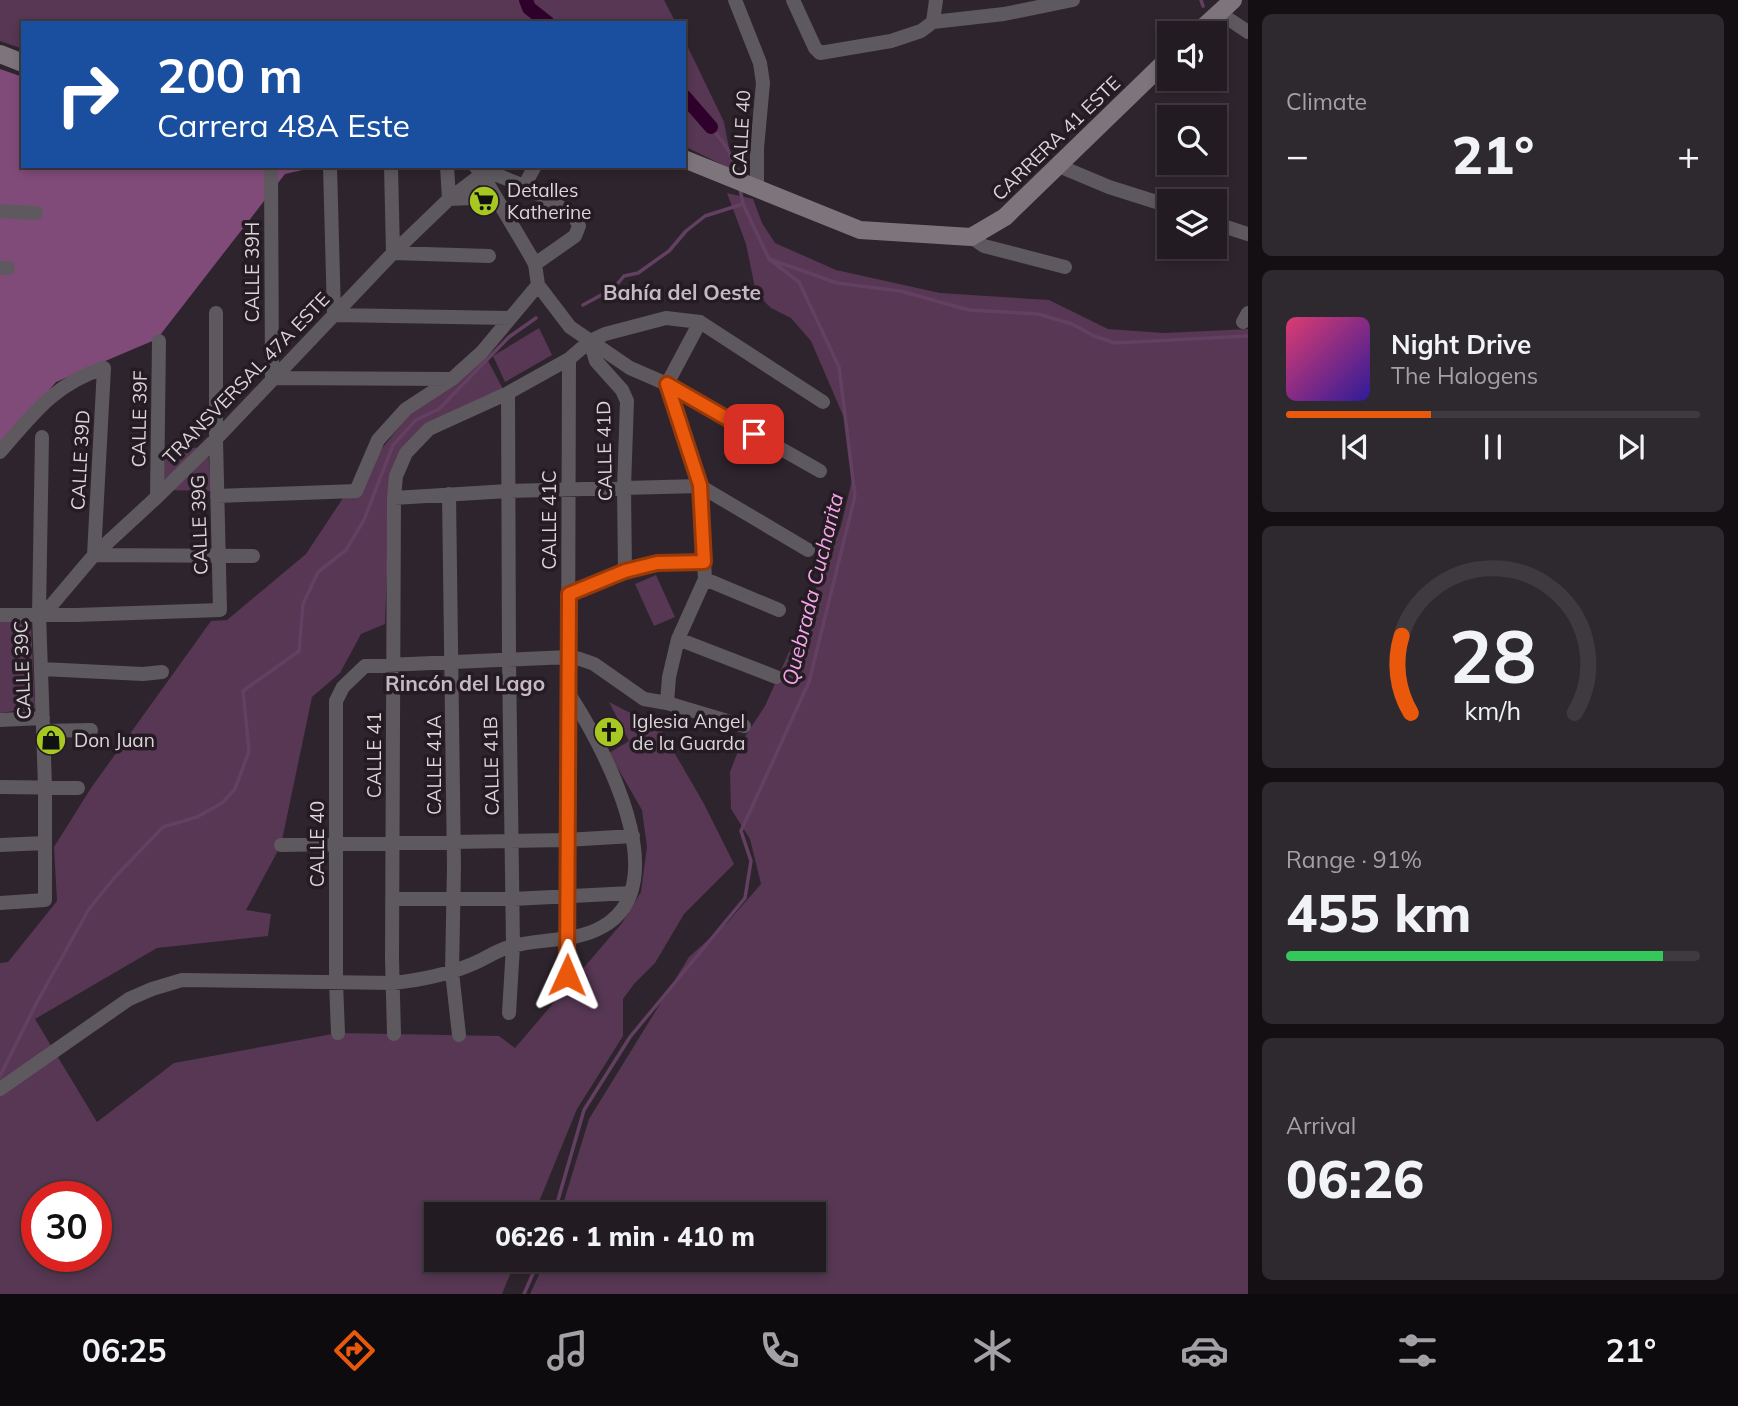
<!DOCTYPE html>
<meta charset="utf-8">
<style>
:root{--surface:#221b22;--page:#2e282f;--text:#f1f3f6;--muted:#a2a1a5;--line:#3f3940;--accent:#ea580c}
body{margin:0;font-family:Mulish,sans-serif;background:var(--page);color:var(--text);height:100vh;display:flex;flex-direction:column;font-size:26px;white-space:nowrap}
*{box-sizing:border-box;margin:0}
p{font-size:23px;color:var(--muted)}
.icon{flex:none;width:38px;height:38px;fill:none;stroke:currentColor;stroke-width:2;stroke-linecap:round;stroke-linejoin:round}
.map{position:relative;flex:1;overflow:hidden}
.drawer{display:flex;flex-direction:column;gap:14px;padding:14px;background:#130f13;width:490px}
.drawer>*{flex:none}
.guide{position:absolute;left:21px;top:21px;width:665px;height:147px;border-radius:0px;box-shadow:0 4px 10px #0003,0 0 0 2px var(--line);background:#1a4fa0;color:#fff;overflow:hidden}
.tools{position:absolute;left:1157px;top:21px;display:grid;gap:14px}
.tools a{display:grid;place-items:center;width:70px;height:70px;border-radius:0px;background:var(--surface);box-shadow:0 4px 10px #0003,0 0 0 2px var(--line);font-size:35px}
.speed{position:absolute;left:21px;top:1181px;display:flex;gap:14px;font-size:35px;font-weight:700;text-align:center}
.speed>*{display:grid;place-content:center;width:91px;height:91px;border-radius:50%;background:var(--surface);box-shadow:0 4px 10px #0003,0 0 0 2px var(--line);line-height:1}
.speed .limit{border:10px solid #d22;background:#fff;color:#111}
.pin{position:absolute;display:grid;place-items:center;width:60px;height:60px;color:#fff;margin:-30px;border-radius:14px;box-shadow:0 4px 10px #0006}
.me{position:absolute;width:77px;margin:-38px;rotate:1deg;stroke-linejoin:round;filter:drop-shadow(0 0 5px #0008)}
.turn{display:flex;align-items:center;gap:24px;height:147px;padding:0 21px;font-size:32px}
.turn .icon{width:91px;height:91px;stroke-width:2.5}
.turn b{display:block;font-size:49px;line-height:60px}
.big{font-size:52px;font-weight:800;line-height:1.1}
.drawer .tile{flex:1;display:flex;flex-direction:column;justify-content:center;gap:10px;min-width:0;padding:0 24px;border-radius:10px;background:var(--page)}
.drawer .dial{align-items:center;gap:0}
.dial svg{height:182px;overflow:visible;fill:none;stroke:var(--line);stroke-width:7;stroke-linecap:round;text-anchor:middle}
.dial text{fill:var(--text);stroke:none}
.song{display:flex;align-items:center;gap:21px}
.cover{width:84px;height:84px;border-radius:10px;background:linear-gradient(135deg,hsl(340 70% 55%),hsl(250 70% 35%))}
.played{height:7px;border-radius:4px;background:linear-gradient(90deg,var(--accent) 35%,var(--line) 35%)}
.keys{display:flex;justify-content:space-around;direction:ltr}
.heat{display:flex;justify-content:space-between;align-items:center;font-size:38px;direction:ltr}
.charge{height:10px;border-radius:5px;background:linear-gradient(90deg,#34c759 91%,var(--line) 0)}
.trip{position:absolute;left:424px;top:1202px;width:402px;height:70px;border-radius:0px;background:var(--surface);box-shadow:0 4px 10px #0003,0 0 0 2px var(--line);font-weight:800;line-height:70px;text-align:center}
.tab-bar{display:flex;height:112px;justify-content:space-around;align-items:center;background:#0e0b0e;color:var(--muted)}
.tab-bar .icon{width:49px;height:49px}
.tab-bar .on{color:var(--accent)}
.tab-bar b{font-size:32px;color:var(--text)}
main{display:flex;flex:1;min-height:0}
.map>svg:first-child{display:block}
.green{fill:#573753;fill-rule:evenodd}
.forest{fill:#804b79}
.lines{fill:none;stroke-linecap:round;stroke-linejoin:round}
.stream{stroke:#634061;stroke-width:3.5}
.canal{stroke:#30002d;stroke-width:14}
.building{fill:#552450}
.street{stroke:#5e595e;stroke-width:14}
.secondary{stroke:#7d757b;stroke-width:18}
.route-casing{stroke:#983908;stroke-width:18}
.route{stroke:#ea580c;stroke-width:12}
.labels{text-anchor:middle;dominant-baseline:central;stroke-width:7;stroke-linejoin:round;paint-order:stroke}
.street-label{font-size:19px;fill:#dbd4d9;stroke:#241b23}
.poi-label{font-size:19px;fill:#dbd4d9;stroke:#241b23;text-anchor:start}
.neighbourhood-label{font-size:21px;font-weight:bold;fill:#c6b9c4;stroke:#241b23}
.water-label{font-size:21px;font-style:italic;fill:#f4a5e9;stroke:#241b23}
</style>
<main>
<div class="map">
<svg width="1248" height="1294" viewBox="0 0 1248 1294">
<rect width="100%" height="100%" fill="#2e242d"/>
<path class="green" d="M0,0H664L676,23H23V49L0,41Z
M684,39L724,122L733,170L684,146Z
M727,193L753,199L762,223L775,243L836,270L940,293L1049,300L1108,329L1164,333L1248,329V1294H530L546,1260H814V1214H560L589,1119L689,957L727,923L761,884L750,839L731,809L730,772L742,741L765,706L802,623L841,526L852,480L845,420L811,341L791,318L771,308L756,293L746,244Z
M539,328L552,355L505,382L493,356Z
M486,357L503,389L435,420L391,473L385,624L361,634L340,673L312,697L281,845L246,910L271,914L268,936L157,948L35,1019L97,1122L174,1063L338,1033L499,1036L515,1048L622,923L641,892L647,847L642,810L609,753L629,741L609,702L660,728L703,802L734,864L684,914L655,963L634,984L623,999V1036L577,1109L534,1214H436V1260H516L502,1294H0V963L8,962L57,901L54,847L91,788L211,621L227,620L306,554L349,489L409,415ZM37,1197H96V1256H37Z
M165,447L208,448L211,491L163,490Z
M656,575L675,617L654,626L635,584Z
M0,621L31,623L35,708L0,713Z"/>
<path class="forest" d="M0,69L23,77V166H320L285,174L157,339L56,382L0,448Z"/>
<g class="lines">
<path class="stream" d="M1201,0L1203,6
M711,127L727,148L739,174
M740,189L743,204L769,259L837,283L900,291L969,310L1038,314L1072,324L1094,336L1115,343L1248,336
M583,305L614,288L624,276L638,273L669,251L686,231L705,216L743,204
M0,1076L37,1002L89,909L115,877L163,827L197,817L222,803L235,789L249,751L243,691L299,651L303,604L318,572L346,550L364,520L393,445L416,420L439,409L509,337L536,318
M554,1214L584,1110L630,1037L745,898L751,861L741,831L809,682L855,496L839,367L799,282L769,259
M524,1294L539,1260"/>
<path class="canal" d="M526,0L529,8L548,23
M684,96L711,127"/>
</g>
<path class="building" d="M610,719L622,738L609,745L599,725Z"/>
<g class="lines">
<path class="street" d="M735,0L760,63L763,83L757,148V190
M793,0L815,48L820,53L891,41L921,31L933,22L1004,14L1073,0
M1218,12L1248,32
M933,22L936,0
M271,166L272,378L451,379
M330,166L334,315L509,318
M391,166L393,253L489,256
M447,166L449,199L495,197
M475,166L482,174L530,255L535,264L538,285L570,327L630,368L667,384L820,471
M1059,166L1109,187L1169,206
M524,186L535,166
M0,211L36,213
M1214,223L1248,234
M971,237L984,246L1065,267
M0,268H8
M1243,322L1248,313
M590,341L596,361L622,390L627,401L624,488L625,571
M508,393L509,659L513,946L509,1013
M0,452C33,414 54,384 104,368L94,555L253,556
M449,494L454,867L452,972L459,1035
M217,496L356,491L378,440L406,409L452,379L482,352L538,285
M157,497L159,341
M394,498L508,491L700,486L808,550
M705,579L779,610
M569,594L625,571L657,563L704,562
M44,614L94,555L157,497L216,439L393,253L449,199L482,174L497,175L524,186L574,215L579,226L575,236L535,264
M0,615H76L220,610L216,439V313
M678,639L776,677
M42,669L143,674L162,672
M667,703L669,677L678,639L705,579L700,486L667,384L700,322
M0,720L43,718
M43,731L91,730
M0,787L78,788
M0,845L45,843
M281,845L566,840L633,836
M393,899H513L631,893
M0,903L45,900V786L39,614L42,437
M567,975L569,359
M338,1033L336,982V701L343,687L365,666L568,657L580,659L594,664L644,699L667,703L744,726
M394,1034L392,958L394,498L396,476L406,453L429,429L508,393L569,359L590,341L605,334L666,318L700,322L823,402
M0,1089L129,999L152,989L182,980L393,983C420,980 446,975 470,965C484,960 495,951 509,947C538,938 574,943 602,927C679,885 602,744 569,694"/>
<path class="secondary" d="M1197,33L1233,0
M0,54L23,63
M684,159L860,230L971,237L1005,217L1169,58"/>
</g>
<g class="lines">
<g class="route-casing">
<path id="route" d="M567,975L569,594L625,571L657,563L704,562L700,485L667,384L754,434"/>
</g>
<use href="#route" class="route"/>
</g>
<defs>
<g id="supermarket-disc" transform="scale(1.575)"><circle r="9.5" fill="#a6c821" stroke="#241b23"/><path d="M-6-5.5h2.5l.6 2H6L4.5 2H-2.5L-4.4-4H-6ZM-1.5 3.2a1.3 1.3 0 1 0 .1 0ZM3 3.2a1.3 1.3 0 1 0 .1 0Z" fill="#111"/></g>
<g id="church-disc" transform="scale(1.575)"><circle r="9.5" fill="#a6c821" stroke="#241b23"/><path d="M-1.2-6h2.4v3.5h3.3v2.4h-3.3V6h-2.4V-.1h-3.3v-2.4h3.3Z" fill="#111"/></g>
<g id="shop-disc" transform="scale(1.575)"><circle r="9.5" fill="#a6c821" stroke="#241b23"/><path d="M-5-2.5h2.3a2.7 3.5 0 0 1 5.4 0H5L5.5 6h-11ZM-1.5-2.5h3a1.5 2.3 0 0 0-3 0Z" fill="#111"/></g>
</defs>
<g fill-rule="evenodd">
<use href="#supermarket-disc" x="484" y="201"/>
<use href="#church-disc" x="609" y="732"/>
<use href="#shop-disc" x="51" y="740"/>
</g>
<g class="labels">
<g class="street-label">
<text transform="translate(741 133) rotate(-87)">CALLE 40</text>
<text transform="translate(1056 138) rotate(-44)">CARRERA 41 ESTE</text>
<text transform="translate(252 272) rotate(-90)">CALLE 39H</text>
<text transform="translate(246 378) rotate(-46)">TRANSVERSAL 47A ESTE</text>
<text transform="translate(139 419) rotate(-89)">CALLE 39F</text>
<text transform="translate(604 451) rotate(-91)">CALLE 41D</text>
<text transform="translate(80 460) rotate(-87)">CALLE 39D</text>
<text transform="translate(549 520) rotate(-90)">CALLE 41C</text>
<text transform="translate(199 525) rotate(-92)">CALLE 39G</text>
<text transform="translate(22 670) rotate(-92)">CALLE 39C</text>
<text transform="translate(374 755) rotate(-90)">CALLE 41</text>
<text transform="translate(434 765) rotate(-90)">CALLE 41A</text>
<text transform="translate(491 766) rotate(-91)">CALLE 41B</text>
<text transform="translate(317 844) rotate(-90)">CALLE 40</text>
</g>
<g class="poi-label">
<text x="507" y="190">Detalles<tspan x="507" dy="22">Katherine</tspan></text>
<text x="632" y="721">Iglesia Angel<tspan x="632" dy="22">de la Guarda</tspan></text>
<text x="74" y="740">Don Juan</text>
</g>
<g class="neighbourhood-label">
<text x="682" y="292">Bahía del Oeste</text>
<text x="465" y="683">Rincón del Lago</text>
</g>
<g class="water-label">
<text transform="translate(812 589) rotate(-76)">Quebrada Cucharita</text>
</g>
</g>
</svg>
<div class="tools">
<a><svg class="icon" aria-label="sound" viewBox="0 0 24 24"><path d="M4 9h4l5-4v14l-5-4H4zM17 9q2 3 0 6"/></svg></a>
<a><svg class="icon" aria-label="search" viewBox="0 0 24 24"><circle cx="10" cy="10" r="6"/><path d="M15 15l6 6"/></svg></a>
<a><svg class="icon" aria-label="layers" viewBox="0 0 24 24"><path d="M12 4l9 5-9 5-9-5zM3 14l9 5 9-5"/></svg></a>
</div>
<div class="speed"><div class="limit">30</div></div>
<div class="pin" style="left:754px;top:434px;background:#d93025"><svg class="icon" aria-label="arrive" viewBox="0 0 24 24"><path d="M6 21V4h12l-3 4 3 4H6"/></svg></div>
<svg class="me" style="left:567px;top:975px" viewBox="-20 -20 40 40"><path d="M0-17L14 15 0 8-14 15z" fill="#ea580c" stroke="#fff" stroke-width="4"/></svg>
<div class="trip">06:26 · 1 min · 410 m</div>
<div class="guide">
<div class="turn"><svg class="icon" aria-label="right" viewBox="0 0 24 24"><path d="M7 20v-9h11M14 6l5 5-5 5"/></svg><div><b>200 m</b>Carrera 48A Este</div></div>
</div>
</div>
<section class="drawer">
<div class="tile"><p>Climate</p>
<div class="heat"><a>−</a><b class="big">21°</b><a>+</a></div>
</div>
<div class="tile">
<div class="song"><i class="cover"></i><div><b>Night Drive</b><p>The Halogens</p></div></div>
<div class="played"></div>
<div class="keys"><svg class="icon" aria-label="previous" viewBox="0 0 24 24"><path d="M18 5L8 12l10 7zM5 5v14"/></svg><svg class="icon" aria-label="pause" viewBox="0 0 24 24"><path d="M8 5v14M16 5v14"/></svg><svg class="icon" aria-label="next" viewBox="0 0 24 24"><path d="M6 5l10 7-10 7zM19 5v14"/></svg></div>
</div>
<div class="tile dial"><svg viewBox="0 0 100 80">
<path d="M14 69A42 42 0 1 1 86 69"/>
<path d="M14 69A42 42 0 0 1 10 35" stroke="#ea580c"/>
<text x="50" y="56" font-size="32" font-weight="700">28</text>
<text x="50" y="72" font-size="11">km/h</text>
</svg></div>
<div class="tile"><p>Range · 91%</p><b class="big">455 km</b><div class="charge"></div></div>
<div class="tile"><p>Arrival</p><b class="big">06:26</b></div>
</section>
</main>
<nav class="tab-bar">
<b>06:25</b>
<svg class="icon on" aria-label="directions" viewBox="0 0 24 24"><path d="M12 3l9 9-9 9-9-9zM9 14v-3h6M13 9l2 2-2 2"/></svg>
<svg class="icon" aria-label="music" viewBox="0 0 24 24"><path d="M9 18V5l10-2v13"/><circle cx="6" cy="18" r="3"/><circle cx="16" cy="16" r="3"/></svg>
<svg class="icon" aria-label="phone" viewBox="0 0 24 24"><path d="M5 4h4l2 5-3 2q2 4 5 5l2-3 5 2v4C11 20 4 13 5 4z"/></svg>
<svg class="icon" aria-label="climate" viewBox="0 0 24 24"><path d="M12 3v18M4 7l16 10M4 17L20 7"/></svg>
<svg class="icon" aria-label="car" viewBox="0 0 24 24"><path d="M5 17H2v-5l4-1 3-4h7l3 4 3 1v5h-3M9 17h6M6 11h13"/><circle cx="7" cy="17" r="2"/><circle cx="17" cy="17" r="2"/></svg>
<svg class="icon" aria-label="filters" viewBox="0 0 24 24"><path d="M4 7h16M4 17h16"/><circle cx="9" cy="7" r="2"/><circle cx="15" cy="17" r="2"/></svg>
<b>21°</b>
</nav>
